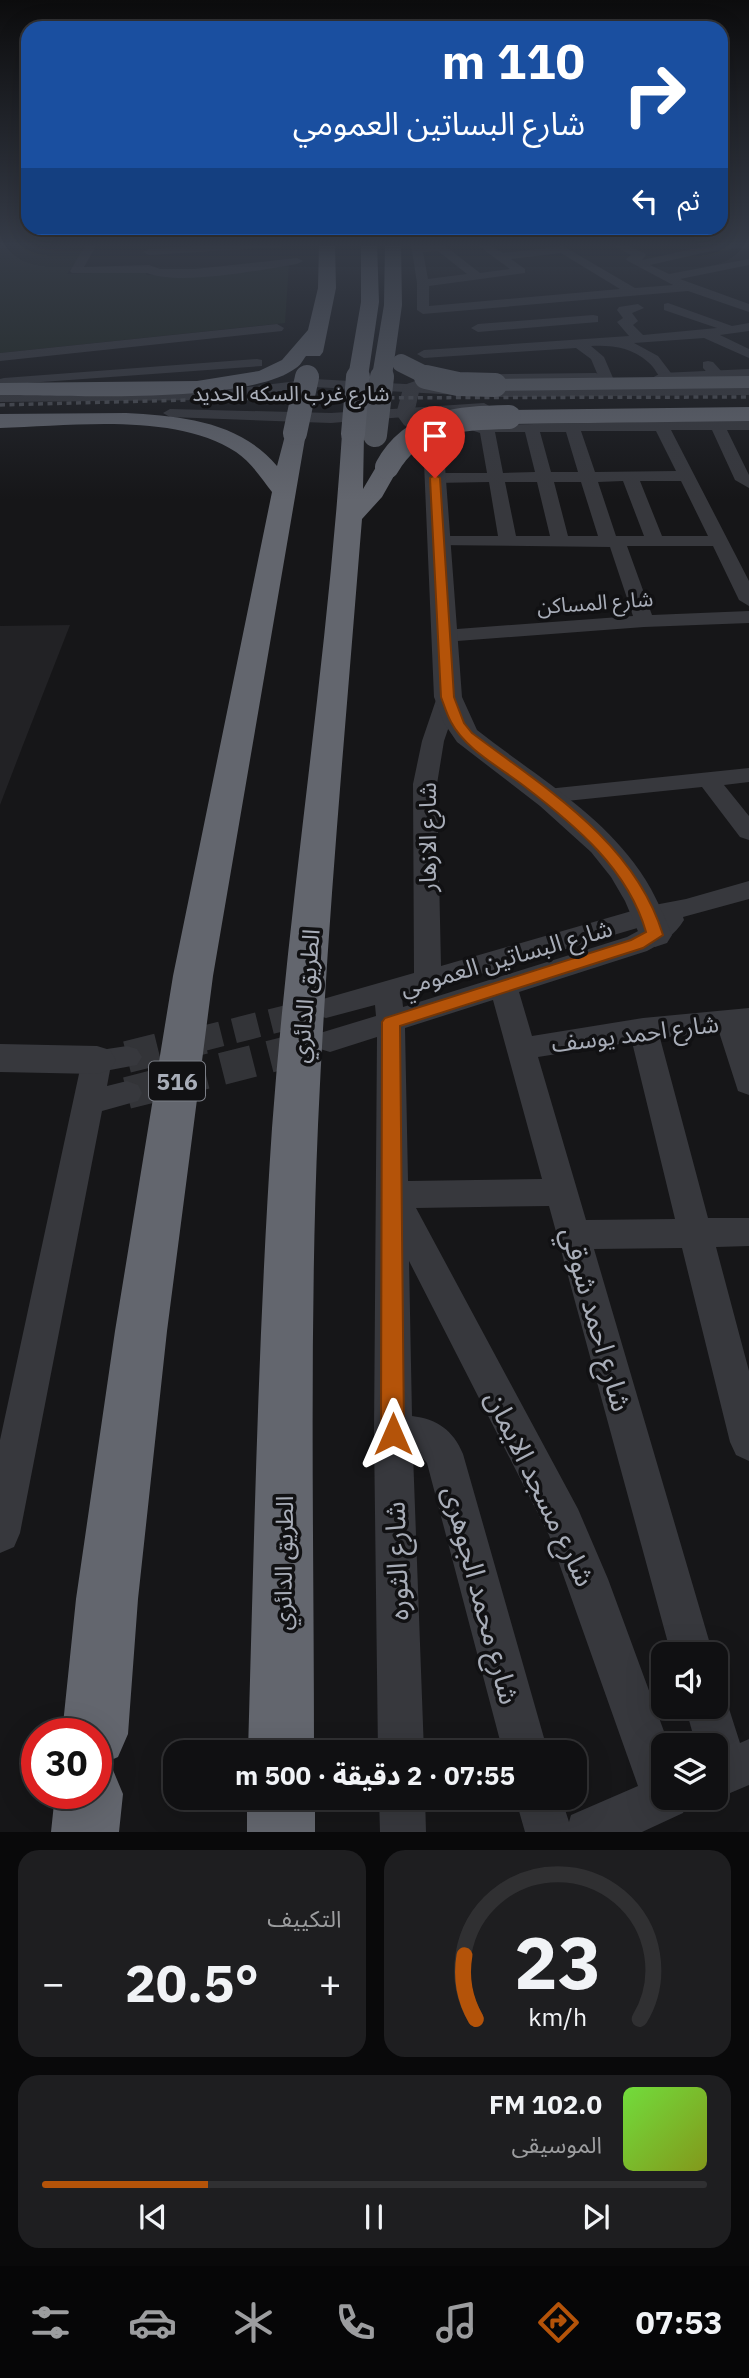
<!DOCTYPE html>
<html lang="ar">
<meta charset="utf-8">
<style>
:root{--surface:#101012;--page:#1e1e20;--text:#f1f3f6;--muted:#9c9d9f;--line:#303032;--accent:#b45309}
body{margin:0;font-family:"IBM Plex Sans","Noto Sans Arabic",sans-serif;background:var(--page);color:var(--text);direction:rtl;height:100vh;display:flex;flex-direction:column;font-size:26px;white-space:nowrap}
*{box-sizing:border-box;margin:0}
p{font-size:23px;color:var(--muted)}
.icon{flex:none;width:38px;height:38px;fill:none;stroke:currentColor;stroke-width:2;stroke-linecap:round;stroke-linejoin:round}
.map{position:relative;height:1832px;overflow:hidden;direction:ltr}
.details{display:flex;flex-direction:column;gap:18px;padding:18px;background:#09090a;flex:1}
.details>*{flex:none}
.guide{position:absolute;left:21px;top:21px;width:707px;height:214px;border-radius:21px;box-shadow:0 7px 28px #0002,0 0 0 2px var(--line);direction:rtl;background:#1a4fa0;color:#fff;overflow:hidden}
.controls{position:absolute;left:651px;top:1642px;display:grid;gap:14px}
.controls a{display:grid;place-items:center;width:77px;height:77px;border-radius:14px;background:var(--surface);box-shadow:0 7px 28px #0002,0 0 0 2px var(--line);font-size:35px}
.speed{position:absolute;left:21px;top:1718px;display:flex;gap:14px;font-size:35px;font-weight:700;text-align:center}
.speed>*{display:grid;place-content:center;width:91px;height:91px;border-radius:50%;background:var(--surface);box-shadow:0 7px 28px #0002,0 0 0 2px var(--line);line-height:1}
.speed .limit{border:10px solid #d22;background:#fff;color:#111}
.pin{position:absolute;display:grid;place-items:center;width:60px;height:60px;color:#fff;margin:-72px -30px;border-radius:50% 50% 50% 0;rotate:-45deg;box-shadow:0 0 7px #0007}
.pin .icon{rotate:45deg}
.me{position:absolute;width:77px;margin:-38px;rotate:0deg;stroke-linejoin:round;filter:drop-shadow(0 0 5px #0008)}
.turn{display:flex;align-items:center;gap:24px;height:147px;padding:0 28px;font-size:32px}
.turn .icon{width:91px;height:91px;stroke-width:2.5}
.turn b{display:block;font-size:49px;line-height:60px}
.then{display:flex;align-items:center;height:66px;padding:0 28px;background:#0003;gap:14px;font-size:26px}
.big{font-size:52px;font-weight:800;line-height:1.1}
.details .widget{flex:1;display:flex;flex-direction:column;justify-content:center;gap:10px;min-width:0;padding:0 24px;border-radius:21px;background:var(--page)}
.details .dial{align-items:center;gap:0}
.dial svg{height:182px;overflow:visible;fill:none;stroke:var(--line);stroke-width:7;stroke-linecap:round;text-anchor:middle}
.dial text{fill:var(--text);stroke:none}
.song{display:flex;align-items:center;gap:21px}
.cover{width:84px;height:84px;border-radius:10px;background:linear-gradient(135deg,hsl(100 70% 55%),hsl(70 70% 35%))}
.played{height:7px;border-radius:4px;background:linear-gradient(90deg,var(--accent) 25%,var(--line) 25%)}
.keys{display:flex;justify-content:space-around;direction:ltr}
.heat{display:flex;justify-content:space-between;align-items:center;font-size:38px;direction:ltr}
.details .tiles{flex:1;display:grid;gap:18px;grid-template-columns:1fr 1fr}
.widget:last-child{grid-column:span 2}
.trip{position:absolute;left:163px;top:1740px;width:424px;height:70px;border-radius:21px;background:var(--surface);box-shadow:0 7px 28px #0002,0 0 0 2px var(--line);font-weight:800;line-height:70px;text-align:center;direction:rtl}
.tab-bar{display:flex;height:112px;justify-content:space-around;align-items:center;background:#060607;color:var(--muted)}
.tab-bar .icon{width:49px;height:49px}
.tab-bar .current{color:var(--accent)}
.tab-bar b{font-size:32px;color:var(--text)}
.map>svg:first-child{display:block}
.built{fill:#222225}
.green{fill:#1e261f}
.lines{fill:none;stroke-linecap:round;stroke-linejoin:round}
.minor-tunnel-far1{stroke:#333438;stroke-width:25;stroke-dasharray:25 13;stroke-linecap:butt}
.minor-tunnel{stroke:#333438;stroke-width:32;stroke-dasharray:32 17;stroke-linecap:butt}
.minor{fill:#37383d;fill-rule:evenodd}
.tertiary{fill:#37383d;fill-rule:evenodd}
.trunk{fill:#5b5e65;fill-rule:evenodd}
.motorway{fill:#63666e;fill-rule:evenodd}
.rail{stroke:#4a4c52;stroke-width:3.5;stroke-dasharray:5 4.5;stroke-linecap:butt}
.trunk-bridge-far1{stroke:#5b5e65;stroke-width:18}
.trunk-bridge{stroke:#5b5e65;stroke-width:24}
.motorway-bridge{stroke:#63666e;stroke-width:24}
.route{fill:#b45309;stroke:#753606;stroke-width:2}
.labels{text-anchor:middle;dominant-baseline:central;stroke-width:7;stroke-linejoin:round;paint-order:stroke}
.far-street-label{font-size:21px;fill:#a8adb8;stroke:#111113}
.shield{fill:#111113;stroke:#7b7e86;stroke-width:2}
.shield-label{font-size:23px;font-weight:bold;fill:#a8adb8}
.street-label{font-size:24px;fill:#a8adb8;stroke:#111113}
.near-street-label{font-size:28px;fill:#a8adb8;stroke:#111113}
</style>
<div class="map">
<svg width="749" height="1832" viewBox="0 0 749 1832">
<rect width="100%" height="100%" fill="#161618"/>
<path class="built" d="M70,625L23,745L0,805V626Z"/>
<path class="green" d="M0,244H83V252L67,274L143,271L147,275L188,274L289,264L285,323L0,353Z"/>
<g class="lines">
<path class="minor-tunnel-far1" d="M197,1040L317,1010"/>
<path class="minor-tunnel" d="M127,1057L204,1038
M127,1093L312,1046"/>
<path class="minor" d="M86,244H97L84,267L149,265L160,269H195L297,258L303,261L297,264C260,270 181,286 147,273H72L70,271Z
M231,244H286L280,247L149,255L143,252L149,249Z
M411,244L444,245L480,273L510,269L476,244H488L503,253L563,246L635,288L673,285L628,261L626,259L631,255L610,244H624L644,253L646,255L642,260L707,246L749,244L747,247L707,252L650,265L669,274L749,259V265L680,279L749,304V312L688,291L423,314L417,310V283ZM438,251L467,274L428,279L423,252ZM561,253L620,289L429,306V286L525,273V269L511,259Z
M668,303L732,326L749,323V331L720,335L749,349V358L704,338L634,343L658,356L674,377L667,381C657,378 656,368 648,362C631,347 612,345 591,346L604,357L613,378L606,382L599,378L591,359L576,348L424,358L417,354L424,350L629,336L617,322L623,318L617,310L619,307L638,304L644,308L632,313L638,321L633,325L643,335L717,328L664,310V304Z
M593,315L598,316V322L478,332L471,328L478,324Z
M277,324L284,328L282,331L0,361V353Z
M257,359L262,360V366L0,385V379L4,378Z
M708,361L713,362L723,373V379H713L703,368V362Z
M314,379L496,389L749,387V395L496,397L314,387L208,400L0,402V394L208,392Z
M484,403L491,407L489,410L331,423L170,417L163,413L170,409L331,413Z
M749,420V430H727L749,475V488L735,480L712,430H671L749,581V606L739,600L713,546H627L652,615L749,611V623L644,627L444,642L437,640L434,636L437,632L444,630L633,616L610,547L433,545L430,541L433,537L439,536H498L489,482L435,483L427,478L435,473H487L480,433L474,431L471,428L474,425ZM581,431H656L676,471L595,472ZM495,432H525L535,472L503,473ZM540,432H566L578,472H551ZM623,481L644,536H616L598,482ZM640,481H681L708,536H662ZM505,482H537L550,536H516ZM554,482H581L598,536H568Z
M448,691L456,692L459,697L444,741L437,784L441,966L649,906L686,899L749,881V899L683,917L684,920C675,935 662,943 647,951L519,992L532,1036L643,1018L749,1008V1095L738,1091L719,1032L660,1038L708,1218H749V1246L716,1247L749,1371V1461L736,1455L730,1442L682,1248L594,1249L713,1654H671L549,1206L416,1208L578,1509L608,1579L669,1745H663V1797H690L683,1813L642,1832H525L515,1797H561L569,1822L571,1815L638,1786L549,1535L409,1261L412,1416C437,1419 453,1430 463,1454L548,1752H503L427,1463L420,1455L413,1454L424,1752H378L374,1434L377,1037L330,1052L320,1049L315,1041L320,1033L376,1016L375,1005L326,1018L316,1015L312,1008L316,1001L414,973L413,784L422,741L437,697L440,692ZM651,924L627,937L403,1007L402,997ZM493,1000L542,1179L408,1181L405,1028ZM632,1042L675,1219L586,1220L538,1057Z
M749,768V782L724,785L749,816V840L740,837L702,787L547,803L539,801L535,796L539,791L547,789Z
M127,1046L137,1049L142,1057L137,1065L110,1070L107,1086L127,1081L138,1085L142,1093L138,1101L102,1111L20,1533L14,1547L0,1553V1440L82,1060L87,1052Z
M716,1688L723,1690L740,1743L749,1739V1785L716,1799L712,1797H716V1745H696L685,1706H716Z
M379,1797H425L426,1832H380Z"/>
<path class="tertiary" d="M749,369V379L661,383L652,378L661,373Z
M596,373L605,378L602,382L435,385L419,392L414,414L434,427L443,439L462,697L477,730C530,772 593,808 634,863C651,885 662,910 672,935L667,943L655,947L643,943L625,901L611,877L591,852L540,806L457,742L444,723L434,697L423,439L404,425L396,414L404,385L432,375Z
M0,1044L97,1046L110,1050L116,1060L110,1070L97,1074L0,1072Z"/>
<path class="trunk" d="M385,244H401L402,305L392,376L389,380H375L372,376L384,305Z
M749,376V388L495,391L488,389L485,385L488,381L495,379Z"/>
<path class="motorway" d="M319,244H335L336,288L323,352L320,356H306C303,360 300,366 296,368C247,405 65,395 0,395V383L197,381L259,371L282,360L308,330L318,288Z
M361,244H377L379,302L368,377L365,381H351L348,377L361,302Z
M749,407V421L509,424L501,422L498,417L501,412L509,410Z
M126,413C181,416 239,421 277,466L287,428H303L306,433L213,976L167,1331L138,1599L128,1734L118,1757L100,1765L113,1770L123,1794L119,1832H51L55,1794H96V1734H62L76,1599L115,1331L173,976L272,492C261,478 251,462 236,452C175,412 71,426 0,428V414Z
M353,427L361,429L364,434L363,489L379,462H395L399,467L382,497L362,519C346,721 327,923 318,1125C309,1334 314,1543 314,1752H248C254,1544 258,1335 272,1128C289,896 327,666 342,434L345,429Z
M247,1797H315V1832H247Z"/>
<path class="rail" d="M0,405L265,398L749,397"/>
<path class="trunk-bridge-far1" d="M401,363L431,378"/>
<path class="trunk-bridge" d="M426,377L458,384L495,385
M375,435L382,377"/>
<path class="motorway-bridge" d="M295,433L307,377
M353,434L358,377
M387,467C413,420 460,418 509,417"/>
</g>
<linearGradient id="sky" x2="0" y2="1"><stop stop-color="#0c0c0d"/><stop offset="0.49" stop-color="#363c48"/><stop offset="1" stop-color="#363c48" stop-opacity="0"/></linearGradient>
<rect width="749" height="500" fill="url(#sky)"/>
<path class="route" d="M435,475L440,478L454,697L464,723L472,733C545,788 635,842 663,935L643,948L400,1026L404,1434L401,1442L393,1445L384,1442L381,1434L382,1022L385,1018L631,940L646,932C628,869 575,825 524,786C501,768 465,749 451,722C447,715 444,705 441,697L430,478Z"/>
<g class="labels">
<g class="far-street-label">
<text x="291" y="393">شارع غرب السكه الحديد</text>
<text transform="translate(595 602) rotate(-4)">شارع المساكن</text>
</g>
<rect class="shield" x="149" y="1061.5" width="56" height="39" rx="5"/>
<g class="shield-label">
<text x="177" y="1081">516</text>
</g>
<g class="street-label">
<text transform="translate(427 837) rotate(-90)">شارع الازهار</text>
<text transform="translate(506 957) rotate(-16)">شارع البساتين العمومي</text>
<text transform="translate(305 996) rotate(-85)">الطريق الدائري</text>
<text transform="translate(635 1033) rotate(-7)">شارع احمد يوسف</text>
<text transform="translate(283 1563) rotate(-89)">الطريق الدائري</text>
</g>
<g class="near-street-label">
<text transform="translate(597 1319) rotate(74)">شارع احمد شوقي</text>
<text transform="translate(541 1488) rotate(64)">شارع مسجد الايمان</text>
<text transform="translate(396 1561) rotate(-92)">شارع الثوره</text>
<text transform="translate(482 1595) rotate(75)">شارع محمد الجوهرى</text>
</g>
</g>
</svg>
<div class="controls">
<a><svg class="icon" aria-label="sound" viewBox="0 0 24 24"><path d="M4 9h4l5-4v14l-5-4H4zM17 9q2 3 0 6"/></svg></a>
<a><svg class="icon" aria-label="layers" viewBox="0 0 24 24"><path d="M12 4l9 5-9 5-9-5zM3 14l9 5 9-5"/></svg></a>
</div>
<div class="speed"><div class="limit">30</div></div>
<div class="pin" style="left:435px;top:478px;background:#d93025"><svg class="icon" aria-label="arrive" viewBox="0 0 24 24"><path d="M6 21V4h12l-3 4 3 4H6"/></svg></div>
<svg class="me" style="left:393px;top:1434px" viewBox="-20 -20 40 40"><path d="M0-17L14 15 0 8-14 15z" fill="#b45309" stroke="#fff" stroke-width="4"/></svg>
<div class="trip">07:55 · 2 دقيقة · 500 m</div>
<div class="guide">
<div class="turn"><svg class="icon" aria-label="right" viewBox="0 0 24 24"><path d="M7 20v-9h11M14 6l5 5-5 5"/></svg><div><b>110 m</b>شارع البساتين العمومي</div></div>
<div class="then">ثم<svg class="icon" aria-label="left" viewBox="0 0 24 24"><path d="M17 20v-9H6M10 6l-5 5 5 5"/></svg></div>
</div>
</div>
<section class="details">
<div class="tiles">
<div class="widget dial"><svg viewBox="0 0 100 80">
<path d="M14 69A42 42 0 1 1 86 69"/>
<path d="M14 69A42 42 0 0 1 9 41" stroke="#b45309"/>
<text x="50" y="56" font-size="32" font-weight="700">23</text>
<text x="50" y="72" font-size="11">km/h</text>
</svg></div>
<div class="widget"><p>التكييف</p>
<div class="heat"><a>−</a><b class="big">20.5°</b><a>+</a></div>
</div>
<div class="widget">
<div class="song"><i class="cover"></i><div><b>102.0 FM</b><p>الموسيقى</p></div></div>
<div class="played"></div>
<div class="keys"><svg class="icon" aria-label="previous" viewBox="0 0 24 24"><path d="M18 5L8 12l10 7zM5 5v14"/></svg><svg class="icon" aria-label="pause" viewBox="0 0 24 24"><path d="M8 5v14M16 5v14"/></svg><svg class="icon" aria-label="next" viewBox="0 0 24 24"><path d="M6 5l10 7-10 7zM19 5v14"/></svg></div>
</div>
</div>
</section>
<nav class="tab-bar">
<b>07:53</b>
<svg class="icon current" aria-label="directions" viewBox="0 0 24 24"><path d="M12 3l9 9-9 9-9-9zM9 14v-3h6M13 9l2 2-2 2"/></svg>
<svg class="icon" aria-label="music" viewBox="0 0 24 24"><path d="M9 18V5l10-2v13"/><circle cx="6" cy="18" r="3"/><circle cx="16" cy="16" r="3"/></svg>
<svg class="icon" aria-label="phone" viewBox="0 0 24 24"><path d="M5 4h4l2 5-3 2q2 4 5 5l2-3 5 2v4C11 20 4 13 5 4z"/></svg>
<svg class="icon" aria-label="climate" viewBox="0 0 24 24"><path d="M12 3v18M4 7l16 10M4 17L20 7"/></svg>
<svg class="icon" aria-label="car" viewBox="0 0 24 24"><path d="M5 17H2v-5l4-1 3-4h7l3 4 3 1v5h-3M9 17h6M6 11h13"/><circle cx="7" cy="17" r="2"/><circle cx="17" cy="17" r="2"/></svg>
<svg class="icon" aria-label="filters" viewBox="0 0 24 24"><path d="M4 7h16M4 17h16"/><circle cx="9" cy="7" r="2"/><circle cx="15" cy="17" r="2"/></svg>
</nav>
